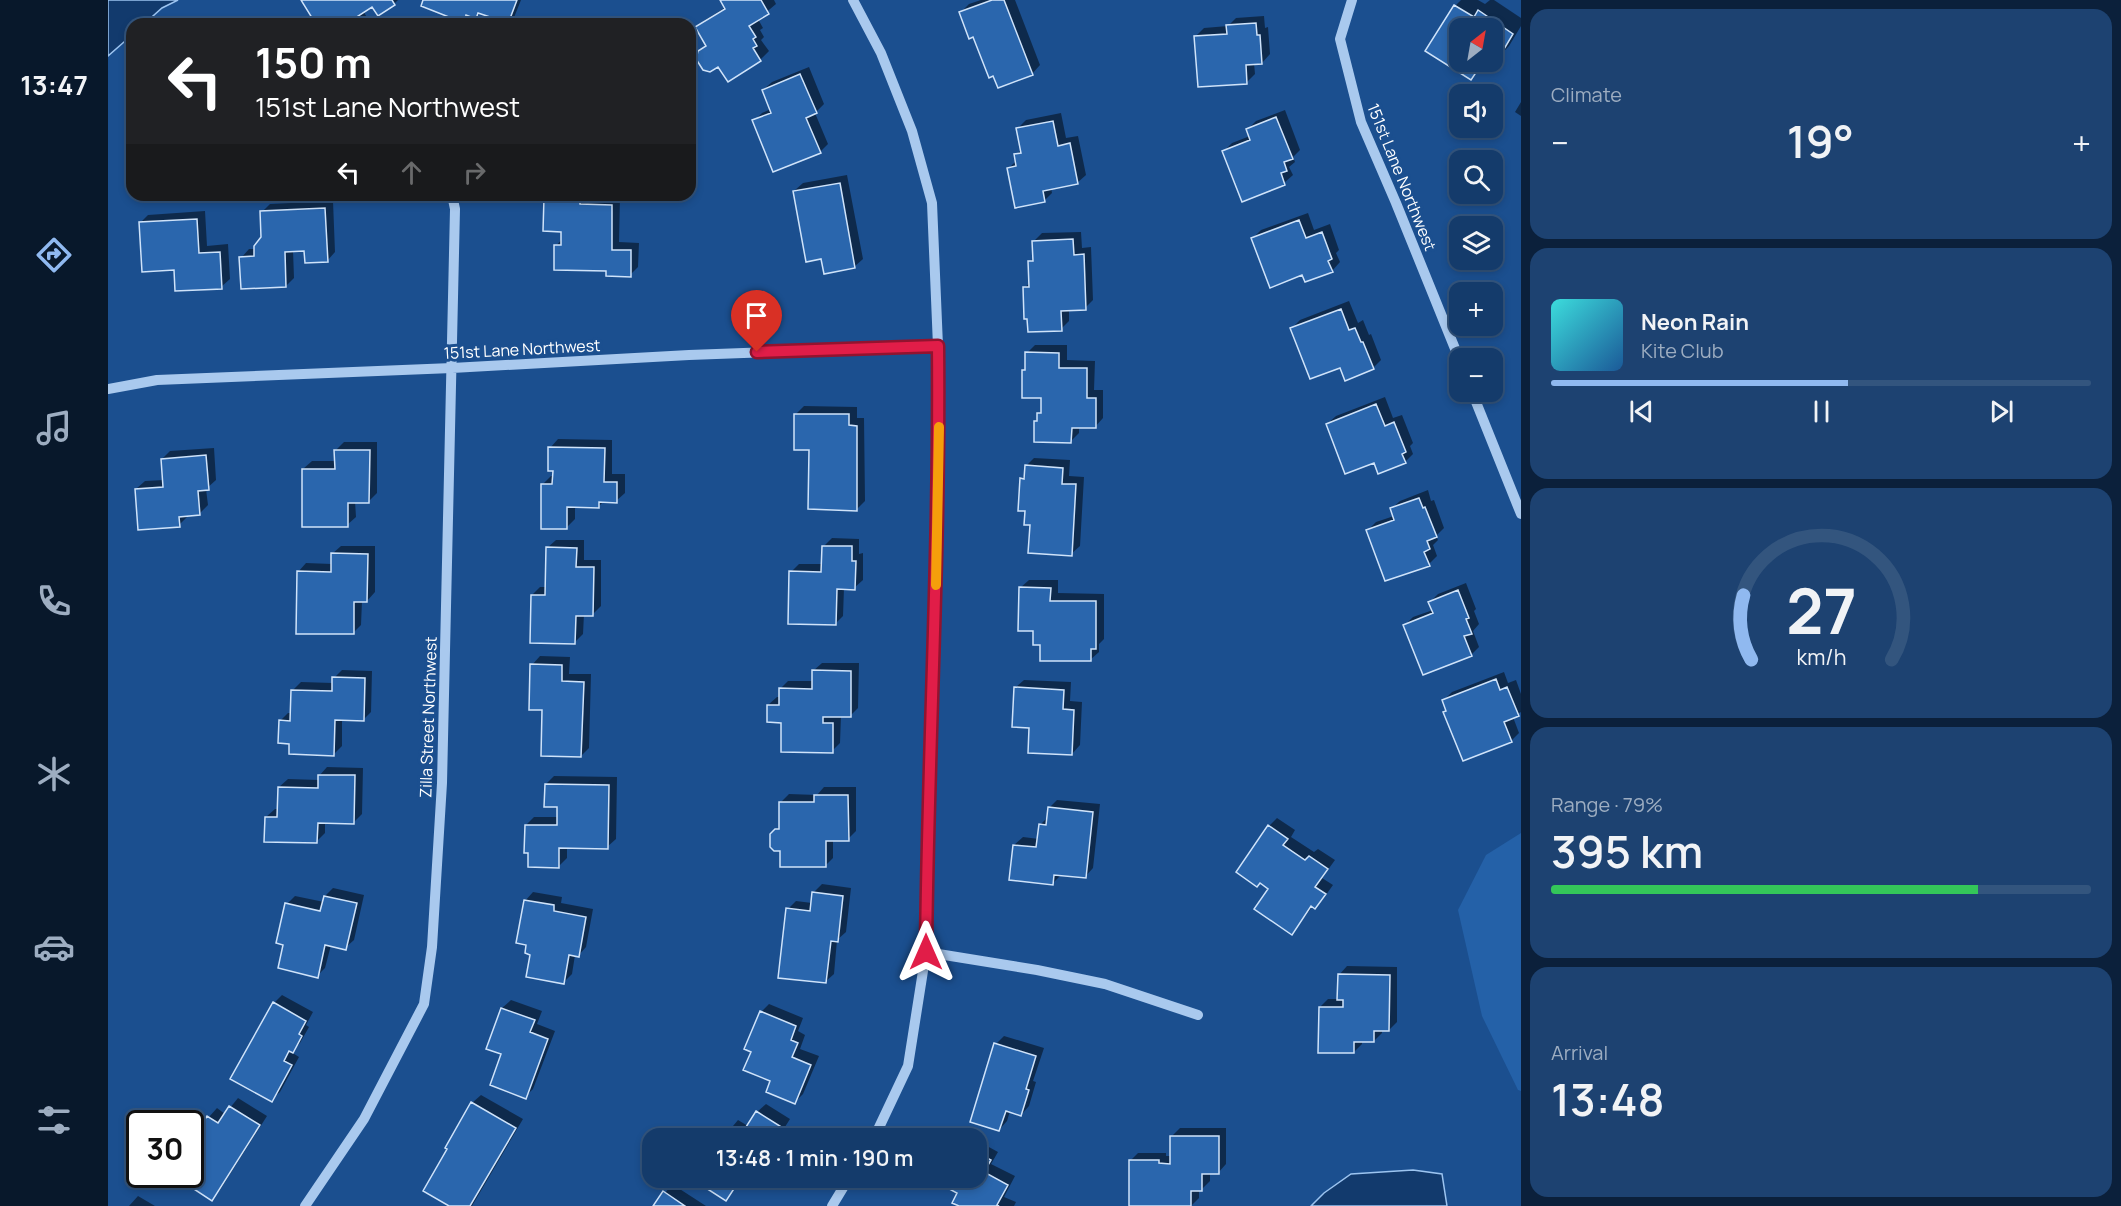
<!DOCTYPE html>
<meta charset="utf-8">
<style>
:root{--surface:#143b6b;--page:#1d4271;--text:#f1f3f6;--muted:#9dadc1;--line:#33557e;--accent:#90b9f0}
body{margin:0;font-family:Manrope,sans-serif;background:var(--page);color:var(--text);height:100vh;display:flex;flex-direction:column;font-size:22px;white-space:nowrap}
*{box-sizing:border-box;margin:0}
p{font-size:20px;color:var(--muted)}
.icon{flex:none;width:33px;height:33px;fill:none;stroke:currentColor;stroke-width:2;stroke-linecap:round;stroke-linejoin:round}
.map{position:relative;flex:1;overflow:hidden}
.drawer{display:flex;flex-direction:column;gap:9px;padding:9px;background:#0b203b;width:600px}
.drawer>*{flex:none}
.top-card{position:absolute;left:18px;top:18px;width:570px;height:183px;border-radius:18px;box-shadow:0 3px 9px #0003,0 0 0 2px var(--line);background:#202124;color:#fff;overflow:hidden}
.needle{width:39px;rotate:31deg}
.controls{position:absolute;left:1341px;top:18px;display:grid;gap:12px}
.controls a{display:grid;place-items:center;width:54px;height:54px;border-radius:12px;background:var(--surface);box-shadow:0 3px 9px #0003,0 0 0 2px var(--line);font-size:30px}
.speed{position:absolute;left:18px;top:1110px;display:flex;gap:12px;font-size:30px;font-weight:700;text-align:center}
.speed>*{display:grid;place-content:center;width:78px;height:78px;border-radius:50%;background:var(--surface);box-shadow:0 3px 9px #0003,0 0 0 2px var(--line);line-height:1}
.speed .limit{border:3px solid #111;border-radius:9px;background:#fff;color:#111}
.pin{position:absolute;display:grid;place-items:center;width:51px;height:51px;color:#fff;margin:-62px -26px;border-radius:50% 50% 50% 0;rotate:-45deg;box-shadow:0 0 6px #0007}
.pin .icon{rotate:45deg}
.me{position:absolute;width:66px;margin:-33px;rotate:0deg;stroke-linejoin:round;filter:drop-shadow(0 0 4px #0008)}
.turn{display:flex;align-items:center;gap:21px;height:126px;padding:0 30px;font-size:27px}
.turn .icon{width:78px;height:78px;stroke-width:2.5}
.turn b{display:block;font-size:42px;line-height:51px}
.lanes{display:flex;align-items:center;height:57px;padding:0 30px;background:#0003;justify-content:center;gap:30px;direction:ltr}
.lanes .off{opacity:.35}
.big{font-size:45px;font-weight:600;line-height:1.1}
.drawer .tile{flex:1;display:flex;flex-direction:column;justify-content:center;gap:9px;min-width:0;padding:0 21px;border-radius:18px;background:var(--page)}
.drawer .dial{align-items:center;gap:0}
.dial svg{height:156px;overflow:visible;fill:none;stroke:var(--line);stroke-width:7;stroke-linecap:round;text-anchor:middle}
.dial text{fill:var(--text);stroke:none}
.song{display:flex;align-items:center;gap:18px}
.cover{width:72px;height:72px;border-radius:9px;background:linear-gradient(135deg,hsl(180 70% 55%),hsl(210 70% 35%))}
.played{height:6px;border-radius:3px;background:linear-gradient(90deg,var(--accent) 55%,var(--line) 55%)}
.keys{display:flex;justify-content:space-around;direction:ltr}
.heat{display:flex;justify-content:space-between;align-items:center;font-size:33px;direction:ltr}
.charge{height:9px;border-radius:4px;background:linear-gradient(90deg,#34c759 79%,var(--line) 0)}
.trip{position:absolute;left:534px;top:1128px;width:345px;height:60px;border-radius:18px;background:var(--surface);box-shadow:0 3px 9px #0003,0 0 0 2px var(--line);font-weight:600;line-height:60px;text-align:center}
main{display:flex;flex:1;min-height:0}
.tab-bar{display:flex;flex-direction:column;width:108px;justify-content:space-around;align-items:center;background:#08182b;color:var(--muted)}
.tab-bar .icon{width:42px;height:42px}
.tab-bar .active{color:var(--accent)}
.tab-bar b{font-size:27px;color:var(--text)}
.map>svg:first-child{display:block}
.green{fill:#2461a8}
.water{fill:#123a6d;stroke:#9cc4f0;stroke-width:1.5}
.shadow{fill:#0007}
.building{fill:#2a66ad;stroke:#cfe3fa;stroke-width:1.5}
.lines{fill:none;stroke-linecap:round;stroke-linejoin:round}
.minor{stroke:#a9c9ee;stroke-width:10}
.route-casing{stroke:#92132f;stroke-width:15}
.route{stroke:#e11d48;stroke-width:10}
.slow{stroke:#f59e0b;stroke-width:10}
.labels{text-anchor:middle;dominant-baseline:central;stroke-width:6;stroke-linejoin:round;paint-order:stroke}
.street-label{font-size:16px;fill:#fff;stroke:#1b4f8f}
</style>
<main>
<nav class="tab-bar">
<b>13:47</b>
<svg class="icon active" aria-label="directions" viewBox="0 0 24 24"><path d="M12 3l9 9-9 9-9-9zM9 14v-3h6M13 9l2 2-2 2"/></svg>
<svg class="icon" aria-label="music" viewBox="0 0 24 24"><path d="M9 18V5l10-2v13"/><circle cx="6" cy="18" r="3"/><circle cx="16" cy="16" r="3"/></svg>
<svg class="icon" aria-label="phone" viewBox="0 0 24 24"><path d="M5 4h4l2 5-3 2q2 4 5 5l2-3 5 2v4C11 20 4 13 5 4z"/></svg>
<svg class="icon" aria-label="climate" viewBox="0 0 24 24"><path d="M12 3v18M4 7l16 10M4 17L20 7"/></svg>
<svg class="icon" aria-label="car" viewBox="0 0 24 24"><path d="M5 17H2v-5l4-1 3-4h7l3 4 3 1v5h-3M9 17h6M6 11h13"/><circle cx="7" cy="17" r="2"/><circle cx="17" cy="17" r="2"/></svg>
<svg class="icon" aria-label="filters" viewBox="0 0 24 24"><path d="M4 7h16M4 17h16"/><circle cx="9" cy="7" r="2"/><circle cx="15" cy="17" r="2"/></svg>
</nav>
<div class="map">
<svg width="1413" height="1206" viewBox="0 0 1413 1206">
<rect width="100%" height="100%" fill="#1b4f8f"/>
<path class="green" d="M1413,833V1091L1410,1090L1374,1016L1350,910L1378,855Z"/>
<path class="water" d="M0,0H70L54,8L36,24H24V35L0,56Z
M1305,1170L1334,1174L1339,1206H1203L1216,1193L1243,1174Z"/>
<path class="shadow" d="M195,0H290L286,4L265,5L255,11L262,22L261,24H203L207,20Z
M317,0H413L405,20L402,24H387L384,16L373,12L368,17L362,15L355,21Z
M614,0H666L668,4L650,19L655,28L652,30L656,37L653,40L661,51L652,60L620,80L611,65L591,51L599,44L589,28L597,20L618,7Z
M873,0H907L932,65L924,74L866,35L852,13L861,4Z
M1353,0H1370L1377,4L1382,0H1386L1413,18V26L1401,46L1388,59L1384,28H1352V62H1378L1363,78L1319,51L1347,6Z
M1156,16L1157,28L1160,27L1162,54L1154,63H1146L1147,74L1139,82L1088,36L1096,28L1120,26L1128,18Z
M701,67L716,104L707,113L720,144L712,152L646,121L654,113L663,109L655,90L664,82Z
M1413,102V116L1407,112Z
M1177,110L1192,150L1185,157L1187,162L1181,167L1185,175L1176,183L1116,151L1124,143L1142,136L1140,129L1148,121Z
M953,113L958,138L970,136L978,175L969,183L943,188L944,193L936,201L901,168L909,160L908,155L914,149L910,128L918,120Z
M739,175L755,259L746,267L686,191L695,183Z
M439,195L512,197L511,242L531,243L530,267L522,275L499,269L448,246L454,239V230Z
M225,201L227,252L219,261L198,250H185L186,278L178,286L133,258L141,249H147L155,237L154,212L162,204Z
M97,211L99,246L120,244L122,279L113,287L67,268L32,223L40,215Z
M1200,213L1206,230L1222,224L1231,250L1228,253L1232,262L1224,271L1195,273L1145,238L1153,230Z
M973,232L974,248L983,247L985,300L977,308L961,309V321L953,329L916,288L923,282L922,262L926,257L925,242L934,233Z
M1241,301L1250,323L1255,320L1261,335L1263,334L1273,360L1265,368L1184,328L1192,320Z
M927,345H959V360L987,361L986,390H995V418L987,427L971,426V433L963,441L927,422L934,410V397L915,371L919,367V353Z
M1277,397L1285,418L1294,415L1305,443L1302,446L1305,454L1297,462L1266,461L1219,424L1228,416Z
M696,406L749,407V418H756L757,501L749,509L688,414Z
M450,439L504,440V474H517V493L508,501H496L491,506H467V519L458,528L435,484L443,476H446L442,448Z
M236,442H269V493L261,501H247L248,517L239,525L195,469L204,461H228V450Z
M106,448L108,480L98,489L100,505L91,514L79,515V517L71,525L28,489L37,481L56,480L54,459L62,451Z
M926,458L962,460L961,476L976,477L972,546L963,554L924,524L919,510L914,479L917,475L918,466Z
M1320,490L1323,501L1326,500L1336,528L1328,536L1330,540L1325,545L1329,556L1321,564L1260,530L1268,522L1286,516L1283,509L1292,501Z
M724,538L751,539V554L755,553V580L746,588H736L735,616L727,624L683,572L691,564H715L716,546Z
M448,540H476V560H493V606L485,614H476L475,634L467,642L424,595L432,587H439V548Z
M233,546H267V592L259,601H254L253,625L245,633L190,572L198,563L224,564V554Z
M921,580H950V593L996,594V639L991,644V652L982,660L926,629L912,588Z
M1358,583L1368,609L1366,611L1371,624L1365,631L1371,647L1363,655L1297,625L1305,617L1325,610L1322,602L1330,594Z
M432,656L462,657L461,674H483L481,748L473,756L435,709L424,665Z
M714,663H751L750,708L742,716H733L732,743L724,751L675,721L660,705L669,697H672V689L680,681H705V671Z
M234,670L264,671L263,712L255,720L234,719V746L226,754L182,742L172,721L180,713H184L185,690L193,682L225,683L226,678Z
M1396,672L1400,683L1408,680L1413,694V712L1405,717L1411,733L1403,741L1337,712L1340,709L1336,700L1344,692Z
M916,680L963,682L962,701L974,702L972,745L964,754L923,726L907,688Z
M219,767L255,768L254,814L246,822H217V833L209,841L158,817L167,809H171V787L180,779L211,780V776Z
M446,776L509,777L508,839L499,847H459V858L451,866L418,825L426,817H451V805L438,784Z
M716,787H748V831L740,839H725V858L717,866L673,850L664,834L672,826V803L681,794L709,795Z
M949,800L992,804L985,868L977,877L953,875L945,883L906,845L915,837L931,839L932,825L940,817L941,808Z
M1169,818L1187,830L1183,837L1206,852L1210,849L1227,860L1214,878L1225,885L1215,899L1207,907L1205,906L1184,933L1162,889L1161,826Z
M714,884L743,888L738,932L729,940L726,974L717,982L680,909L688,901L704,903L705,893Z
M225,888L256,895L246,940L237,948L223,945L217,968L209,976L177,944L179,904L187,896L216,902L217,896Z
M425,892L454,897L453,903L485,909L478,947L470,956L467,955L464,974L456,982L424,953L417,901Z
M1239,966L1289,967V1022L1281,1030H1274V1033L1266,1041H1254V1044L1246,1052L1212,1007L1220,999H1231V975Z
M174,995L205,1012L198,1025L201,1027L192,1043L183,1052L191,1057L172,1092L163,1100L166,1003Z
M403,1000L434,1011L429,1024L447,1031L425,1089L417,1097L395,1054L380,1048L394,1008Z
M661,1004L695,1018L690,1031L697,1035L692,1049L711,1056L695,1094L687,1102L664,1080L653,1012Z
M896,1036L936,1048L925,1081L928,1082L921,1106L913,1115L902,1111L899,1121L891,1130L888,1044Z
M373,1095L415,1119L364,1206H344L364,1103Z
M130,1098L159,1116L112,1190L104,1199L82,1174V1145L101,1117L109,1108L117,1114Z
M658,1104L682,1119L670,1138H615L630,1120L640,1126L649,1112Z
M1072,1128H1118V1164L1110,1173L1102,1172V1181L1094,1189H1091V1198L1083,1206H1022V1161L1030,1153H1058V1156H1063L1064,1136Z
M868,1140L890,1152L883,1164L907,1176L896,1197L908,1202L906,1206H854L851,1193L832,1183L834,1178H868Z
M591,1178H635L618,1199L589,1180Z
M564,1184L598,1206H547Z
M30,1196L47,1206H21Z"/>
<path class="building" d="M193,0H284L287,5L270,16L264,7L247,18L250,24H202L206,21Z
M315,0H409L400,24H382L380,23L382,17L370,13L368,19L358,15L356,23L313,6Z
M612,0H653L661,14L641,26L648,37L645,39L649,46L645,48L653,61L620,82L610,67L602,72L595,70L588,59L590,51L598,46L587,27L617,9Z
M884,0H896L925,75L890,88L885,76L881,78L865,37L861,39L851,12Z
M1346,5L1366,17L1370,10L1405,34L1389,61L1384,58V28H1352V62H1375L1363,80L1317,51Z
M1148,23L1149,35H1152L1154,64L1138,65L1139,84L1090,87L1086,36L1119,34L1118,25Z
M692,74L709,113L698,118L713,153L665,172L644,120L663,113L654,90Z
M1168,117L1185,159L1176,162L1179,171L1173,173L1177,185L1134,202L1114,151L1142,140L1138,129Z
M945,121L950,146L962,143L970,184L935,191L937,202L907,208L899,168L908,166L906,154L913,153L908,128Z
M732,183L747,268L716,274L713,259L698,262L685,191Z
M438,195H472V204L504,205V250H523V277L498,276V271L446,270V245H453V232L435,231L436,197Z
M217,208L220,262L197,263L196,251L177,252L178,287L133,289L131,257L146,256V246L153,237L152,211Z
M89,219L91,253L112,252L114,289L67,291L66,270L34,272L31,222Z
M1191,220L1198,238L1214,232L1224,259L1220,261L1225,272L1197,282L1194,275L1162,288L1143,238Z
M965,239L966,255L976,254L978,310L953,311L954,331L920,332L919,319H916L915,287H921L920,261H925L924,241Z
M1233,309L1241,330L1247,328L1253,342H1255L1266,369L1237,381L1232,368L1202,379L1182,328Z
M917,352L951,353V368H979V398H988V428H964L963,443L926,442V421H929V413H933V398H914V370H917Z
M1268,404L1277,426L1286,422L1298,452L1294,454L1298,463L1270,474L1266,463L1237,474L1218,424Z
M686,414H741V425L749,426V511L700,509L701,450H686Z
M440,447L497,448L496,482H509V503L491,502V508L459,507V529H433V484H444L445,471H440Z
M226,450H262L261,503H240V527H194V469H227Z
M98,455L101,490L90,491L92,515L71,517L72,527L30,530L27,489L55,487L53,459Z
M917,465L955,468L954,484H968L964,556L920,553L922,525H916L917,511H910L912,478L916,479Z
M1311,498L1315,508L1317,507L1329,537L1319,541L1322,549L1316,552L1322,566L1277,581L1258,530L1286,520L1282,508Z
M714,546H744V561H748L747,590L729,589L728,625L680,624L681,571L713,572Z
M438,547L469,548L468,567H486L485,616H468L467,644L422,643L423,595H437Z
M223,553L260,554L259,602H246V634H188L189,571L223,572Z
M911,587L943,588L942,601H988V649H983V661H932V645H925V631H910Z
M1350,590L1361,618L1358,619L1364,634L1356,636L1364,656L1315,675L1295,625L1325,613L1320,602Z
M422,664L454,665V681L476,682L473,757L433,756L434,710H421Z
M704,670L743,671V717H715V723H725V753L673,752V723L659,722V705H671V688L704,689Z
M224,677L257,678L256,721L227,720L226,756L181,754V744L170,743L171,720L182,721L183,690L224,691Z
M1388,679L1392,690L1399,687L1411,716L1396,722L1404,742L1355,761L1335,712L1338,711L1334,700Z
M906,687L956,690L955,709L966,710L964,755L920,753L921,728L904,727Z
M210,775H247L246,824L210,823L209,843L156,842L157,817H169L170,787L210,788Z
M437,784L501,785L500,849L451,848V868L420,867V853H416L417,825H449V807H436Z
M706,795H740L741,841H718V867H672V851H666L662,847V834L667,829H671V802H706Z
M940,807L985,812L978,878L946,875L945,885L901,880L905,845L928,847L931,824L938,825Z
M1160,825L1180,839L1175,845L1197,860L1201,856L1220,869L1207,887L1218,894L1207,909L1203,906L1184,935L1146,909L1160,889L1152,883L1149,887L1128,872Z
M704,892L735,896L730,942L723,941L718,983L670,978L678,908L702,911Z
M216,896L249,903L238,950L217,945L210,978L170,968L175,945L168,943L177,903L212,911Z
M416,900L446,905V911L478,917L471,957L461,955L456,984L418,977L422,955L417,953L418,945L408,943Z
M1230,974L1282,975L1281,1031H1266V1042H1246V1053H1210L1211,1007H1235V1000H1229Z
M165,1002L198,1021L191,1034L194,1036L185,1053L181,1051L176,1061L184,1065L164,1102L122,1079Z
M393,1008L427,1020L422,1032L440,1039L418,1099L382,1085L393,1054L378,1049Z
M652,1011L688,1026L683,1040L690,1043L684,1057L703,1065L687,1104L658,1092L662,1081L635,1070L643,1052L636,1049Z
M886,1043L928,1056L918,1089L921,1090L913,1116L898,1111L891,1131L862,1122Z
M363,1102L408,1128L362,1206H341L315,1191L339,1149L337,1148Z
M121,1106L152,1125L104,1201L63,1174H82V1143L99,1116L110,1123Z
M648,1111L675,1128L668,1138H613L621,1127L633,1135Z
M1062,1136H1111V1174H1094V1191H1083V1206H1021V1160H1051V1163L1062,1164Z
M868,1152L883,1160L876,1172L900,1185L889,1205L891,1206H851L844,1203L849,1193L830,1183L833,1178H868Z
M589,1178H633L618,1201L587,1181Z
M555,1191L577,1206H545Z"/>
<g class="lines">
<path class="minor" d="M745,0L773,53L804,131L824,203L830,346L831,470L819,874L818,952L800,1066L766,1138
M1244,0L1232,39L1253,122L1288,203L1352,361
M0,389L49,380L344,368L581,355L830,346
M1364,392L1413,514
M818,952L929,970L997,984L1090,1015
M197,1206L256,1119L316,1004L324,947L334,783L347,209L344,195
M724,1206L741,1178"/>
</g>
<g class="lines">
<g class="route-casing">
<path id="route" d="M649,352L830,346C832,548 820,750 818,952"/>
</g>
<use href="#route" class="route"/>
<path class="slow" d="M828,585L831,427"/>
</g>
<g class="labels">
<g class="street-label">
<text transform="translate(1294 177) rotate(68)">151st Lane Northwest</text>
<text transform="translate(414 349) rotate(-3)">151st Lane Northwest</text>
<text transform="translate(320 717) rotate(-88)">Zilla Street Northwest</text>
</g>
</g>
</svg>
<div class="controls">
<a><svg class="needle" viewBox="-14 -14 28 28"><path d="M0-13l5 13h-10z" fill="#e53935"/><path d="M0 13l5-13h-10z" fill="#9dadc1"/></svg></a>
<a><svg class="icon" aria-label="sound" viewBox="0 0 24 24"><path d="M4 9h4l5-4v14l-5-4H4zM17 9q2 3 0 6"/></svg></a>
<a><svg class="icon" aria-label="search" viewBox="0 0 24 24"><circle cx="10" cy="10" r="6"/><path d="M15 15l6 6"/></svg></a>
<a><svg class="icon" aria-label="layers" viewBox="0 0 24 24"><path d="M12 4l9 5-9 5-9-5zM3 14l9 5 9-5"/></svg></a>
<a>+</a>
<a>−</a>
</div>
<div class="speed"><div class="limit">30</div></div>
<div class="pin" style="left:649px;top:352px;background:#d93025"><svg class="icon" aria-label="arrive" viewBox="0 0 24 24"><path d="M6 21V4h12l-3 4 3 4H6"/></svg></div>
<svg class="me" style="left:818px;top:952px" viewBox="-20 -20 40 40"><path d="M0-17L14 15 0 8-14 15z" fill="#e11d48" stroke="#fff" stroke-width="4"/></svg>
<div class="trip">13:48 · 1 min · 190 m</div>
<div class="top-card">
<div class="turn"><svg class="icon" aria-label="left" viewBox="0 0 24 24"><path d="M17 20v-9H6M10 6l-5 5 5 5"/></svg><div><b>150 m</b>151st Lane Northwest</div></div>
<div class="lanes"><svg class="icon" aria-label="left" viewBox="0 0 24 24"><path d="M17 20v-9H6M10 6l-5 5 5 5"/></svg><svg class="icon off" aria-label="ahead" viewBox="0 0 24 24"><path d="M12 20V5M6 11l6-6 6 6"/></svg><svg class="icon off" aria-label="right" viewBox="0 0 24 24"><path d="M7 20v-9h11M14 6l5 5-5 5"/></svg></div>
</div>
</div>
<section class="drawer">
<div class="tile"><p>Climate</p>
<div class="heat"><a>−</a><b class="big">19°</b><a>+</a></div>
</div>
<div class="tile">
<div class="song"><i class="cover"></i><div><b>Neon Rain</b><p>Kite Club</p></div></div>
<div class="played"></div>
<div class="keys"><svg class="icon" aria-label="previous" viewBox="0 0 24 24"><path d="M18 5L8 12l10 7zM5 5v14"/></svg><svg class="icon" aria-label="pause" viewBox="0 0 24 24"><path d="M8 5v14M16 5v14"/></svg><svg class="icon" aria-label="next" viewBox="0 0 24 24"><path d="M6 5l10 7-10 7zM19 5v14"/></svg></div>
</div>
<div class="tile dial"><svg viewBox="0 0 100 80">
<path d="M14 69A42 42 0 1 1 86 69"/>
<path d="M14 69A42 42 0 0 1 10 36" stroke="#90b9f0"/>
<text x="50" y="56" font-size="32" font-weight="700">27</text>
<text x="50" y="72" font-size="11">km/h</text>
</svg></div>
<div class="tile"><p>Range · 79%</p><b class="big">395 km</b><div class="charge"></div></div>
<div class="tile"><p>Arrival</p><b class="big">13:48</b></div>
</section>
</main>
